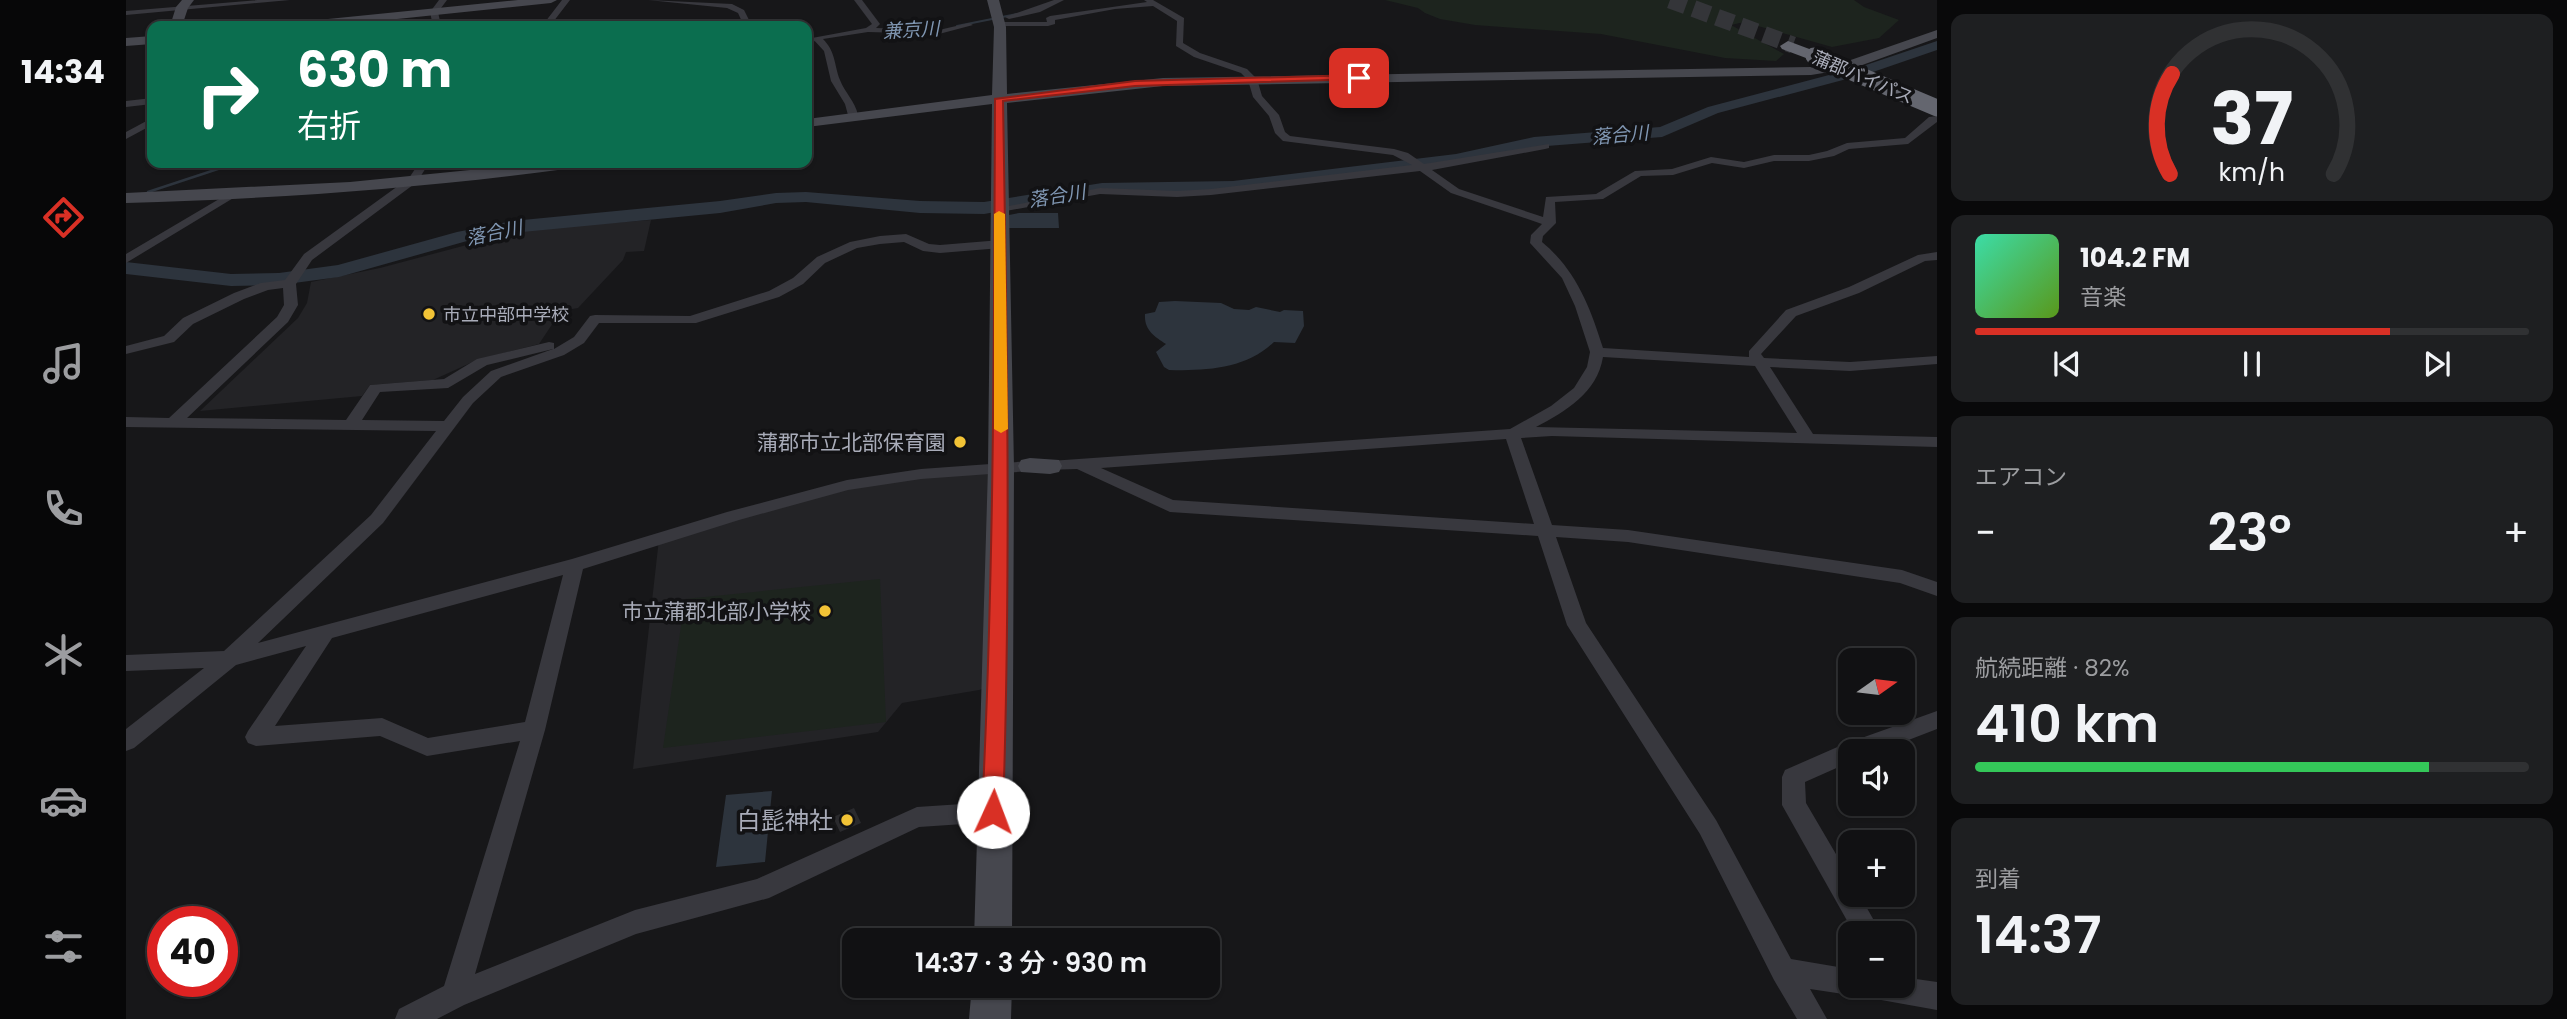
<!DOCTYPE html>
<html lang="ja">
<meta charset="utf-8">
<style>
:root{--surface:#111113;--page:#1e1f21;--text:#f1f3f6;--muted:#9c9da0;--line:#303133;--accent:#d93025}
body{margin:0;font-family:Poppins,"Noto Sans JP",sans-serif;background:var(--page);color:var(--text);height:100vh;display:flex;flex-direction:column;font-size:26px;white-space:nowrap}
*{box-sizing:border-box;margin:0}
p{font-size:23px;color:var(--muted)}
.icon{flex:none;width:38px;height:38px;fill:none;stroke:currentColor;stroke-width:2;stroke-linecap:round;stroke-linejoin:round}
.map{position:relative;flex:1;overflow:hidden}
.side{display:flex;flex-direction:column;gap:14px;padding:14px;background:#09090a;width:630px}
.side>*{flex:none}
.hud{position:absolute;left:21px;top:21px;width:665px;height:147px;border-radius:14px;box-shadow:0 2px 5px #0004,0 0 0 2px var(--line);background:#0b6e4f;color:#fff;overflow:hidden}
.needle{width:46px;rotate:76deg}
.controls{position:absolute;left:1712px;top:648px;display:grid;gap:14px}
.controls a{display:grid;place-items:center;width:77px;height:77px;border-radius:14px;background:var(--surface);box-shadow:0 2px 5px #0004,0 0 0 2px var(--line);font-size:35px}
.speed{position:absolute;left:21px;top:906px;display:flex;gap:14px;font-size:35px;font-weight:700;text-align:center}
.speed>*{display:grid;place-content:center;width:91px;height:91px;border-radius:50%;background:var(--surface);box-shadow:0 2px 5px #0004,0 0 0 2px var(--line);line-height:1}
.speed .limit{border:10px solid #d22;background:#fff;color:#111}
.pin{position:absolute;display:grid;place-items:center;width:60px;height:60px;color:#fff;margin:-30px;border-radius:14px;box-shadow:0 4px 10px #0006}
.me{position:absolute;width:77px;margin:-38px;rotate:2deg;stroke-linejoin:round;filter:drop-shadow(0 0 5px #0008)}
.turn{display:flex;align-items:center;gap:24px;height:147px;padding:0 35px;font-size:32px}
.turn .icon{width:91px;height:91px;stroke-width:2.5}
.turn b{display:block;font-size:49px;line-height:60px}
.big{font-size:52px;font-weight:600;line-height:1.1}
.side .widget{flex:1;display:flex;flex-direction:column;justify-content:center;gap:10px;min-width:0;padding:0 24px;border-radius:14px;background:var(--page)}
.side .dial{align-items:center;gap:0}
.dial svg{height:182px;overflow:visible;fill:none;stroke:var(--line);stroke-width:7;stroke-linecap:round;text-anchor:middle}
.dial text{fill:var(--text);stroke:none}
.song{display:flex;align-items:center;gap:21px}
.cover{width:84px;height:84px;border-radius:10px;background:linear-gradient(135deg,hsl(160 70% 55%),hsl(90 70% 35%))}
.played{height:7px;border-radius:4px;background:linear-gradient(90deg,var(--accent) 75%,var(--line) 75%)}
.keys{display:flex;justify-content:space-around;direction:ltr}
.heat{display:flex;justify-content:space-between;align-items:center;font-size:38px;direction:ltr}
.charge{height:10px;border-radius:5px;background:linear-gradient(90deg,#34c759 82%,var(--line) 0)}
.trip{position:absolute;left:716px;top:928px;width:378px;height:70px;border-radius:14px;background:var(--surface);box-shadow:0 2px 5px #0004,0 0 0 2px var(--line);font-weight:600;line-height:70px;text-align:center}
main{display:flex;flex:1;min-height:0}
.tabs{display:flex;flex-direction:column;width:126px;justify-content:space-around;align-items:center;background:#070708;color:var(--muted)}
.tabs .icon{width:49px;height:49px}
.tabs .selected{color:var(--accent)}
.tabs b{font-size:32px;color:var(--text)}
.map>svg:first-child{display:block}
.built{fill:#232326}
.green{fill:#1d241e}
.water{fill:#2d343d}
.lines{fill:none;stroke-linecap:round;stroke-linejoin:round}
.stream-far1{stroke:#2d343d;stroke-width:2}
.stream{stroke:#2d343d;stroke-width:2.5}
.river{fill:#2d343d;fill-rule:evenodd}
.building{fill:#2a2a2d}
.highway-tunnel{stroke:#343539;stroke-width:17;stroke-dasharray:17 8;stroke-linecap:butt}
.street{fill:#38383e;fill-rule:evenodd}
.secondary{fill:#46474e;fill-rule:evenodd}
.highway{fill:#64666f;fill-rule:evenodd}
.highway-bridge{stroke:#64666f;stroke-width:17}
.route{fill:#d93025;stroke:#8d1f18;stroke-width:2}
.slow{fill:#f59e0b}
.poi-dot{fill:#f2c336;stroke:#121214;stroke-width:2.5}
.labels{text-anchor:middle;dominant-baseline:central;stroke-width:7;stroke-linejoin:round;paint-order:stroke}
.far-street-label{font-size:18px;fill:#a9acb9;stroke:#121214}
.far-poi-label{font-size:18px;fill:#a9acb9;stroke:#121214;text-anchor:start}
.far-water-label{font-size:19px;font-style:italic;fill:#8097b3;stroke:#121214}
.poi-label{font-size:21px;fill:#a9acb9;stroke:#121214;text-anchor:end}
.near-poi-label{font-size:24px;fill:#a9acb9;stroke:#121214;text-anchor:end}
</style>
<main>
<nav class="tabs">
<b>14:34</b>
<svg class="icon selected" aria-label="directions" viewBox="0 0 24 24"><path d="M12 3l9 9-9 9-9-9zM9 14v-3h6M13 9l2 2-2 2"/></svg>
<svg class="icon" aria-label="music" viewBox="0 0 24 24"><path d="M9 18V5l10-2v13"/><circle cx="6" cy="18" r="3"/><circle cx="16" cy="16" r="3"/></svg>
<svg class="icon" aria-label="phone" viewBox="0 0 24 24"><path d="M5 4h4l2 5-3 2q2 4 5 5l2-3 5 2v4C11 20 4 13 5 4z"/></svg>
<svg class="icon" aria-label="climate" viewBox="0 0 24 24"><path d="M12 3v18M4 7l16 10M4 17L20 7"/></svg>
<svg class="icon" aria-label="car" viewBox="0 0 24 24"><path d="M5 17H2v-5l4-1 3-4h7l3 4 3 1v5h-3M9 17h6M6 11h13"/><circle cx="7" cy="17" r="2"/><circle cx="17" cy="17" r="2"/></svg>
<svg class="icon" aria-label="filters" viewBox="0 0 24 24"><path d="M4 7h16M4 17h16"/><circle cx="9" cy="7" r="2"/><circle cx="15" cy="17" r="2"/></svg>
</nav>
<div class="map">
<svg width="1811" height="1019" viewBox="0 0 1811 1019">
<rect width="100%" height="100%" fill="#171719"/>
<path class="built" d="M525,220L518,251L500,252L497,260L452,308L435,311L413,344L351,360L307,380L244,385L236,396L74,411L172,318L181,303L185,282L254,268L401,229Z
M875,466L872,684L853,690L776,703L752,732L507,769L533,539L721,485Z"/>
<path class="green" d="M1259,0H1728L1738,7L1773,20L1753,38L1706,47L1618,22L1605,25L1658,54L1650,61L1599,58L1475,34L1349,25L1314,19L1299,13L1292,8Z
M754,579L760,722L537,748L559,599Z"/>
<path class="water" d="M893,213H932L933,228H883V215Z
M1049,301L1095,303L1108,309L1123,310L1130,307L1154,312L1158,310L1177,311L1178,326L1169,343L1148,342C1120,369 1081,371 1043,370L1038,367L1030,352L1040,344C1028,336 1018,330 1019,314L1029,312L1033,302Z
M646,791L639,862L590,867L600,795Z"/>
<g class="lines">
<path class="stream-far1" d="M831,26L891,14
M766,29L788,30
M681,41L691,40"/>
<path class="stream" d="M22,192L110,163"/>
<path class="river" d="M1811,41V50L1747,72L1592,113L1536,137L1408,147L1330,164L1107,191L976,193L858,214L794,213L680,202L650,203L594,213L386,233L341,241L213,277L153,285L105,286L0,274V262L105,274L153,273L212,265L331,232L386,221L594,201L650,193L680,192L794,201L858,202L976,183L1107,181L1330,154L1408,137L1534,127L1582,107L1737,66Z"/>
</g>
<path class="building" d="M728,808L735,823L714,832L707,817Z"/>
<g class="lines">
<path class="highway-tunnel" d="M1544,0L1667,45"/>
<path class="street" d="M132,0H164L0,15V11Z
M313,0H321L312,12L315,26H307L304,12Z
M436,0H444L424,26H416Z
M522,0L606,4L618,10L626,26H618L612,13L601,8Z
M728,0H736L754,24L750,28L813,30L843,23L847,25L813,34L742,32L697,39C710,52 708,65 714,80C719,93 729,101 732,115L727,118L722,115L719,104L705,81L698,51L686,38L740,28L746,24Z
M928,0H938L914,12L883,19L879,17Z
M1018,0H1027L1058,18L1057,43L1074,53L1121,69L1131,79L1136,96L1153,115L1159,132L1164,136L1268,149L1282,153L1298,164L1423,144V148L1419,149L1306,170L1333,189L1417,217L1420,197L1470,194L1509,171L1546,169L1585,157L1618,162L1648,155H1683L1701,151L1721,143L1779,138L1803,117L1811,116V122L1782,144L1723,149L1708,156L1683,161H1648L1618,168L1586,163L1547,175L1515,176L1477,199L1429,202L1430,223L1417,236L1416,242C1450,270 1464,307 1477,348L1623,357V351L1660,310L1723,287L1792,255L1811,252V260L1799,261L1733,293L1670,316L1635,354L1638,358L1724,362L1811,356V364L1724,371L1644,367L1687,434L1811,437V447L1426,436L1395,438L1426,525L1502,530L1776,570L1811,582V596L1774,583L1502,542L1430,537L1460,623L1590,820L1665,959L1724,969V985H1776V973L1783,978L1811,982V1010L1744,998L1733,992L1724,995L1684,989L1701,1019H1671L1648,980L1574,834L1441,625L1412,536L1044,512L951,469L918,470L916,466L918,462L924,461L1384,429L1425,406L1448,388L1461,367L1464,352L1449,306L1436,278L1404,243L1405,235L1416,224L1325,193L1294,171L1085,195L1051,197L974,194L869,213L867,211L873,208L974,188L1051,191L1085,189L1286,165L1267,155L1157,141L1149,133L1143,116L1127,97L1122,80L1115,73L1068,57L1050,46L1051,21L1027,6L989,9L929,20V24L922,26H873L869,24L873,22H921L920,18L924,16L1021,2ZM1477,357L1629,366L1671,433L1410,427C1440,411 1471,393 1477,357ZM1380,439L1408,524L1047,500L975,468Z
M26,98V104L0,107V101Z
M26,118V125L0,139V132Z
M293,163H303L291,182L186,260L170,284L172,305L162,322L61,418L220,420L244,385L318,379L351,359L423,342L428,343V349L448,337L464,316L469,315L564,316L643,291L667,278L691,257L724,242L754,236L780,234L803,244L814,245L875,240L881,244L875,248L814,253L797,251L778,242L754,244L731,248L699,263L677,284L653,297L570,323H473L458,343L438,355L375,377L347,403L257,523L132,643L446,559L601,512L721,480L795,469L904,461L912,466L904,471L795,479L722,490L613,520L457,569L419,730L349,974L509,910L631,879L791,807L867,802L875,805L879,812L875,819L867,822L793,827L643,898L510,934L338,1005L311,1019H269L273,1009L318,986L394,741L301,756L254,736L130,746L122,743L119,737L122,731L180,646L110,665L8,748L0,751V729L78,668L0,671V655L98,651L245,515L310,431L0,427V417L43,418L151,317L158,305L157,288L142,290L118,299L67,324L48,342L0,354V346L38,336L57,318L108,293L135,283L159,280L178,254L283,178ZM427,349L365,371L337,397L318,421L236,420L254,392L322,388L361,365ZM437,575L399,722L302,738L256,718L149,726L206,638Z
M105,192L109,193V197L0,263V254Z
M1811,711V729L1754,751H1724V762L1679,782L1680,803L1724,878V894H1733L1755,933H1728L1656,805V777L1659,770L1716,745Z"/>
<path class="secondary" d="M56,0H68L62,8L56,26H44L50,7Z
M392,0H431L425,3L204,26H166L172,22Z
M861,0H873L880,27L881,94L1037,78L1685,67L1719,62L1811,30V38L1728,68L1685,75L1037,86L881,103L888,468L886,940H848L862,468L866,104L681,127V119L866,95L868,27Z
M26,36V44L0,46V38Z
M413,163H455L447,168C298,188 150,199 0,203V193L224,182Z
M904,458L933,460L936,466L933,472L924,474L895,472L892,466L895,460Z
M846,985H886L885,1019H843Z"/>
<path class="highway" d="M1662,41L1694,53L1696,56L1688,61L1656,49L1654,46Z"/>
<path class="highway-bridge" d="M1688,56L1811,108"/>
</g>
<path class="route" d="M1233,75L1236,79L1009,86L877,101C881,338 885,575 877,812L874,818L867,821L859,818L856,812C868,574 868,337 869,99L1009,81Z"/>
<path class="slow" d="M873,211L879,214L882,429L875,433L868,429V214Z"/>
<g class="poi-dot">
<circle cx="303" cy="314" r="7"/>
<circle cx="834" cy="442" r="7"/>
<circle cx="699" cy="611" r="7"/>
<circle cx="721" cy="820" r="7"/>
</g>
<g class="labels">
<g class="far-street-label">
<text transform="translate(1737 77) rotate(23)">蒲郡バイパス</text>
</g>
<g class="far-poi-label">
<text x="317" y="314">市立中部中学校</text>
</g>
<g class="far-water-label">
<text transform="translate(785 30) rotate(-3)">兼京川</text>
<text transform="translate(1494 135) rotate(-5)">落合川</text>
<text transform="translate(931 196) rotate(-9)">落合川</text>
<text transform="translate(368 233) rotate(-12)">落合川</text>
</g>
<g class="poi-label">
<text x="820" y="442">蒲郡市立北部保育園</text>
<text x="685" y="611">市立蒲郡北部小学校</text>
</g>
<g class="near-poi-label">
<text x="707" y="820">白髭神社</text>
</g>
</g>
</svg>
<div class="controls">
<a><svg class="needle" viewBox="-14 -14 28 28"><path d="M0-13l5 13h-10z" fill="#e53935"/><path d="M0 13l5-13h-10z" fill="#9c9da0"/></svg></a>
<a><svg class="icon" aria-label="sound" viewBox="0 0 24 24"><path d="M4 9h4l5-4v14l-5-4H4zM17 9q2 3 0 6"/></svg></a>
<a>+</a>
<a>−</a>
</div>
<div class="speed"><div class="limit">40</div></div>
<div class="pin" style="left:1233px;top:78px;background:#d93025"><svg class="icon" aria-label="arrive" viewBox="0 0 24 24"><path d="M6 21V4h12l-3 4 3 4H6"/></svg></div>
<svg class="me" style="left:867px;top:812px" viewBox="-20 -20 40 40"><circle r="19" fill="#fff"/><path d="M0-13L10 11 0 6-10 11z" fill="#d93025"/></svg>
<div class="trip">14:37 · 3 分 · 930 m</div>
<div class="hud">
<div class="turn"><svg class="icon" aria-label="right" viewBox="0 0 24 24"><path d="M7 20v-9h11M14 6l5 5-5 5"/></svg><div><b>630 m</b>右折</div></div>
</div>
</div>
<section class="side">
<div class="widget dial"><svg viewBox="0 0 100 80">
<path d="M14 69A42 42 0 1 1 86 69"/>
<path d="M14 69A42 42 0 0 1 15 25" stroke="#d93025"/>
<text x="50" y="56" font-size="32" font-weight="700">37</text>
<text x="50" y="72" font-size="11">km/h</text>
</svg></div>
<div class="widget">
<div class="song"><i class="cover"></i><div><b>104.2 FM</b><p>音楽</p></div></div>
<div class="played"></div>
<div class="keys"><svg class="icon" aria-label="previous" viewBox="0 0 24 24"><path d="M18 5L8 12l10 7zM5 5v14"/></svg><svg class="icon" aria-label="pause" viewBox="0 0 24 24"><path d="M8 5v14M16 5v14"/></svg><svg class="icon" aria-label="next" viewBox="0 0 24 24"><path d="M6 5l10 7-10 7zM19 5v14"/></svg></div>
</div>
<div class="widget"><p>エアコン</p>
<div class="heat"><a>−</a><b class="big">23°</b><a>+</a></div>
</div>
<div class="widget"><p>航続距離 · 82%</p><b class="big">410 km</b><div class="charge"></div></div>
<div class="widget"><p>到着</p><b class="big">14:37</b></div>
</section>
</main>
